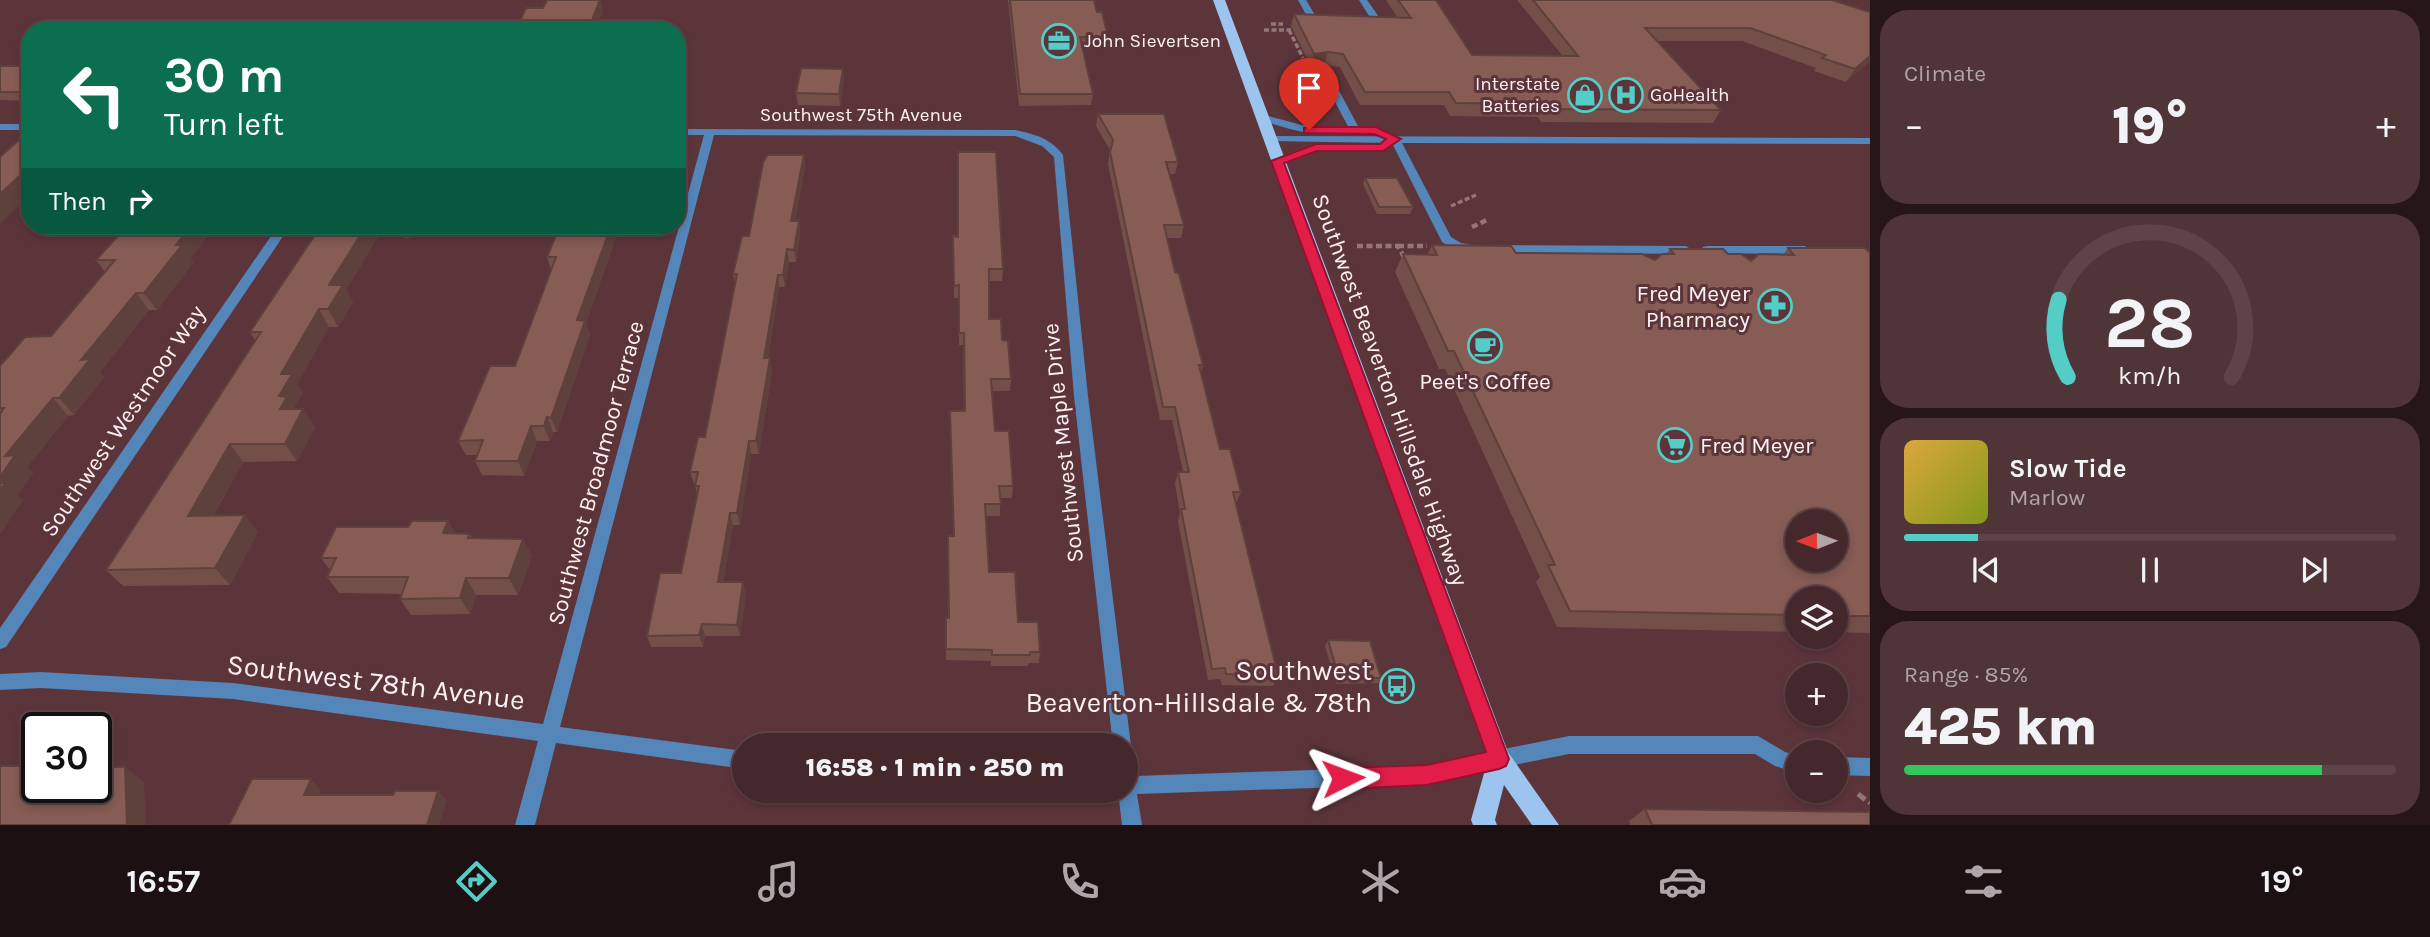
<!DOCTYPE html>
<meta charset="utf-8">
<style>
:root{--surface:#45282c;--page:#4f3438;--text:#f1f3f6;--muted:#b0a6a9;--line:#5d4448;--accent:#54cdc7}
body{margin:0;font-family:Karla,sans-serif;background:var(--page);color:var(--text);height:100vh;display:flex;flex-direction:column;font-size:26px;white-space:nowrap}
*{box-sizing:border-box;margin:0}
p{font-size:23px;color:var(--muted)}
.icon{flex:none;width:38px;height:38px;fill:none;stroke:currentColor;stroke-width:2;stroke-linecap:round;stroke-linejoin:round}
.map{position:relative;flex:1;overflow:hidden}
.drawer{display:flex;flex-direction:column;gap:10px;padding:10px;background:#261618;width:560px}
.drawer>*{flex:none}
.banner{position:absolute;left:21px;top:21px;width:665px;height:214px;border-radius:28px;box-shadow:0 4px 10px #0003,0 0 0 2px var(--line);background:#0b6e4f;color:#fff;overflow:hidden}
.needle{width:46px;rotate:269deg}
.buttons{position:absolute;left:1785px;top:509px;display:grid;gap:14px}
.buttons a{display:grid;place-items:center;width:63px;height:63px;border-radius:50%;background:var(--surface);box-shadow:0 4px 10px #0003,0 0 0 2px var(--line);font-size:35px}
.speed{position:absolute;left:21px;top:712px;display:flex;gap:14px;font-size:35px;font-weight:700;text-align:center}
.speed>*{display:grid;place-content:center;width:91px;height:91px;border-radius:50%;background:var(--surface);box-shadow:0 4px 10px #0003,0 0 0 2px var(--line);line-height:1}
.speed .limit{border:4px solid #111;border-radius:10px;background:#fff;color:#111}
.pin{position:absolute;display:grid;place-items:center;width:60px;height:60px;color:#fff;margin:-72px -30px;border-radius:50% 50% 50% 0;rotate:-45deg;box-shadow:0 0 7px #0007}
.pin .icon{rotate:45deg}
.me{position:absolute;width:77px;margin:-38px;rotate:87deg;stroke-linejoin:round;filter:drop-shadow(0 0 5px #0008)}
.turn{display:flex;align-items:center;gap:24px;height:147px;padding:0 28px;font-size:32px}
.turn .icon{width:91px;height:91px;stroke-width:2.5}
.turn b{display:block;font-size:49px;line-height:60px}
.then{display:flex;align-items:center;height:66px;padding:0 28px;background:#0003;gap:14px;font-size:26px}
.big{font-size:52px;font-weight:800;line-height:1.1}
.drawer .card{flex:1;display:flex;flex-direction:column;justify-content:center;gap:10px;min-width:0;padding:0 24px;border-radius:28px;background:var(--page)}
.drawer .dial{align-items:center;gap:0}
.dial svg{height:182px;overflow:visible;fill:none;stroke:var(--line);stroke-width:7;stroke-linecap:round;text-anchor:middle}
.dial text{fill:var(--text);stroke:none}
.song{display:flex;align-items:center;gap:21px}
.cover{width:84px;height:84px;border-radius:10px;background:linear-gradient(135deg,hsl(40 70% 55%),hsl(70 70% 35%))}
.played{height:7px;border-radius:4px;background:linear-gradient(90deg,var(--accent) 15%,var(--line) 15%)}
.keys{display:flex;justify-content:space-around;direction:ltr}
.heat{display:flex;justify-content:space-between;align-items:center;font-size:38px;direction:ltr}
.charge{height:10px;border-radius:5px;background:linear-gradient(90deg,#34c759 85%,var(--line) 0)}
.trip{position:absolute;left:732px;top:733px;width:406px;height:70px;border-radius:35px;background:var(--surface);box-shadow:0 4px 10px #0003,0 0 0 2px var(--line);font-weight:800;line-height:70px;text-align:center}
.menu{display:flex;height:112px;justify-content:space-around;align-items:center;background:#1c1012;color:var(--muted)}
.menu .icon{width:49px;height:49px}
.menu .on{color:var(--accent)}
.menu b{font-size:32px;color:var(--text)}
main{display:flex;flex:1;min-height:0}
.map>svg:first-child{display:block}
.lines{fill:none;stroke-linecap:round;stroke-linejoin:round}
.path-far2{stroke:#93767a;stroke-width:3.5;stroke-dasharray:5 2.5;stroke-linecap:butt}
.path-far1{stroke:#93767a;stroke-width:4.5;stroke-dasharray:6 3.5;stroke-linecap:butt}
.path{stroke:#93767a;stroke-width:5;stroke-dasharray:9 4.5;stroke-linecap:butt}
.service{fill:#5486b9;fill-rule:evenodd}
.minor{fill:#5486b9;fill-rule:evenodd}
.primary{fill:#9dc4ee;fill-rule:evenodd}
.wall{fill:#734f49}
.shaded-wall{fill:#5e403c}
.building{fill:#865c55;stroke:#5e403c;stroke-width:2;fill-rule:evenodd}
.route{fill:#e11d48;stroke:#92132f;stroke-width:2}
.labels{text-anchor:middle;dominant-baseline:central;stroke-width:6;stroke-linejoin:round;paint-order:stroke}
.far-poi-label{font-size:19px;fill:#fcf1f2;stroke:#5c353b;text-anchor:start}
.far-street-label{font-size:19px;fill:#fcf1f2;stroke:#5c353b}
.poi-label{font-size:23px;fill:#fcf1f2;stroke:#5c353b;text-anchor:end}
.street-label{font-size:23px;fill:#fcf1f2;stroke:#5c353b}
.near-poi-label{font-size:28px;fill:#fcf1f2;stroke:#5c353b;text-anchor:end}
.near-street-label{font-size:28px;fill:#fcf1f2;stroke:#5c353b}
</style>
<main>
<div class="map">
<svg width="1870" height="825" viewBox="0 0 1870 825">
<rect width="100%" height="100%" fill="#5c353b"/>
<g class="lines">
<path class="path-far2" d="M1271,24H1283
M1264,30H1291
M1289,30L1303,58
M1451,206L1476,195"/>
<path class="path-far1" d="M1472,227L1489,219
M1357,246H1398L1405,259
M1398,246H1427"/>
<path class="path" d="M1858,794L1870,803"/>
<path class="service" d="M1298,0H1306L1315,15H1327L1332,18L1327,21L1309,20Z
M1359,0H1367L1379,17L1377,19H1371Z
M1323,67L1328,70L1360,130L1359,132H1351L1350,130L1318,70Z
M1261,114L1309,127H1325L1330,130C1315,140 1275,124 1257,119V115Z
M1269,136L1870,138V144L1402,143L1451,237L1461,243L1477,246L1479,249L1473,253L1453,249L1442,242L1392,143L1265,141L1264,139Z
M1316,144H1330L1335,147L1330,150H1317L1277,164L1272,161Z
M1493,245L1686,246L1692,250L1686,254L1489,252L1487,249Z
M1707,246H1805L1811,250L1805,254L1703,253L1701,250L1703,247Z
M1569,736H1758L1785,752L1797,755V773L1775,766L1755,754H1569L1499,768L1493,765L1490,759L1493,753L1499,750Z
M1836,757L1870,758V776L1836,775Z"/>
<path class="minor" d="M0,124H30V130H0Z
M677,129L1015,130C1034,134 1051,138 1063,155L1088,396L1131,746L1128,752L1125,753V746H1113L1074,396L1054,157L1042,146L1015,136L714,135L560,727L744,751V769L556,743L535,825H515L538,741L233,699L41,688L0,690V674L41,672L233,683L543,724L704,135H677Z
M278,226H290L6,647L0,649V628Z
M1499,750L1505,753L1508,759L1505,765L1427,784L1137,794L1142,825H1122L1118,791H1125V762L1132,765L1135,776L1427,766Z"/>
<path class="primary" d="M1213,0H1225L1508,752L1559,825H1532L1504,785L1495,820L1497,825H1473L1471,820L1488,759Z"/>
</g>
<path class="wall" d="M1008,0H1094L1097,12L1108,37L1106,48H1082L1093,94L1091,105L1019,106Z
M1386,0H1436L1472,55H1562L1517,0H1838L1835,1L1870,61L1846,82L1814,71L1816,68L1742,41H1657L1721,110L1713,123L1541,122L1538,117L1450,116L1444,105H1360L1340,67L1324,65L1311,67L1291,26L1294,14L1397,17Z
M0,66H30V101L0,100Z
M844,80L840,106L798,105L796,93Z
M1098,114L1178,162L1175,174H1170L1184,225L1181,238H1167L1175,272L1203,365L1201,374L1220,449L1241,492L1236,504L1278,675L1273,686L1222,685L1220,679L1208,680L1178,521L1180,513L1175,484L1178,472H1183L1172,420H1160L1108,164L1110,150L1096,126Z
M804,155L805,167L795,221H799L800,234L796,262H789L785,287H779L768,358L772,370L759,454H751L740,525H733L723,582L746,594L740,636H705L703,647H651L647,636L681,573L697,495L695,484H694L690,472L705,437L735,284L733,274L749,236Z
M1365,178L1413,207L1410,214H1377L1363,184Z
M321,226H428L408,239L383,228L346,290L353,302L338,327H329L297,384L303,392L294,407L296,409H303L315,427L297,461L243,462L213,516L258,532L230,585L123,586L106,570L255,340L250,332Z
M560,226H620L586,323L590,335L557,432H553L550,441H537L524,476L482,475L475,461L477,455H466L458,441L515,366L551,270L547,257Z
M204,236L205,239L190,259L193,263L157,310H149L100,372L104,377L74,415L68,416L27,467L33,473L17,495L23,500L0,534V366L51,336L105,272L96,260Z
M953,236L1003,269L1002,281H989V319L1002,340L1011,379L1010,391H992L995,431L1013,486L1012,498H1000V516H986L989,572L1018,622L1040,652L1039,663H1029L1028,666H991V661L946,660V618H949L954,536L950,411H964L963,345H959L958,298H954Z
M1432,245L1516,253L1655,260L1666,254L1670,249L1728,254L1751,261L1783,255L1788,248L1870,253V633L1836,632V598H1797V632L1557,627L1536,582L1540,577L1445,369H1439L1395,272L1403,254H1428Z
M448,521L455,533L470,534L472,538L532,556L518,595H476L470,614L411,615L400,599L402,594L339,593L327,577L330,570L321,558L408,527Z
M1328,640L1381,678L1378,683L1336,684L1325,646Z
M1645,809L1870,825H1630L1629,821Z"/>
<path class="shaded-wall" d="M600,0L603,11L596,30H588Z
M1328,52L1324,65L1311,67L1314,54Z
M1870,56V61L1846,82L1855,69Z
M843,69L844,80L840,106L839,94Z
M804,155L805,167L793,234L791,221Z
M30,162V195L0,224V194Z
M799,221L800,234L796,262L794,250Z
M191,226H212L204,236L205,239L190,259L193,263L157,310L144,293L176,245Z
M366,226H382L383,228L346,290L353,302L338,327L328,309L329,285Z
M401,226H428L408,239Z
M611,226H620L586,323L590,335L557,432L551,418L577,320Z
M787,249L789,262L785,287L783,275Z
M778,275L779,287L766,370L764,358Z
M136,293L149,310L100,372L104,377L74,415L59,398L81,360Z
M319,309L329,327L297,384L303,392L294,407L299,414L280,409L279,396L281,374Z
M770,358L772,370L759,454L756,441Z
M53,398L68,416L27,467L33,473L17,495L23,500L0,534V477L5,456Z
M303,409L315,427L297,461L285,444Z
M547,417L553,432L550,441L544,426Z
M531,426L537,441L524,476L518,461Z
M749,441L751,454L740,525L737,513Z
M230,444L243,462L203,533L188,516Z
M730,513L733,525L721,593L718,582Z
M245,515L258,532L230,585L215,568Z
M448,521L458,538L443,533Z
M523,539L532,556L518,595L509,578Z
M466,578L476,595L470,614L460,598Z
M743,582L746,594L740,636L737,625Z
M702,624L705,636L703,647L699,635Z
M125,767L144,782L146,825H127Z
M311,779L321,790L315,805L304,795Z
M438,791L447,801L439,825H427Z"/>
<path class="building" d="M547,0H600L588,30H516L526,8H543Z
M1010,0H1094L1097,12H1102L1108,37H1080L1093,94H1020Z
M1398,0H1436L1472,55L1578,56L1533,0H1832L1870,12V56L1855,69L1822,58L1826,55L1750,28H1645L1721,110L1548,109L1544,104L1456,103L1449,92H1365L1343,54L1328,52L1314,54L1294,14L1411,18Z
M0,66H30V92H0Z
M801,68L843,69L839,94L796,93Z
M1098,114H1164L1178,162H1166L1184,225H1164L1175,272L1179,274L1203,365H1199L1220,449H1230L1241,492H1233L1278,675L1226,674L1225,668L1212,669L1181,509H1185L1178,472H1189L1175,407H1163L1110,152L1113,140Z
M30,130V162L27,165L30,166L0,194V157Z
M958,152H996L1003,269H989V319H1001L1002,340L1008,341L1011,379H991L995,431H1009L1013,486H999L1001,504H985L989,572H1015L1018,622H1038L1040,652H1030V655H992V650L946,649V618H949L948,536H954L950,411H965L964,333H959V285L954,286L953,236L958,237Z
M767,155H804L791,221H799L794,250L787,249L783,275H778L764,358H770L756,441H749L737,513H730L718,582H743L737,625L702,624L699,635L647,636L660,573H681L699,486H695L698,472H690L698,437H705L737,274H733L742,236H749L763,163Z
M1365,178H1397L1413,207H1379Z
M127,226H191L176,245H182L144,293H136L81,360L90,359L59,398H53L5,456L15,455L0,477V414L4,408H0V366L25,337L51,336L115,260H96Z
M321,226H366L329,285H343L328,309H319L281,374H292L279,396L287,397L280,409H303L285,444H230L188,516L245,515L215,568L106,570L261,332H250Z
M560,226H611L577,320L585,321L551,418L547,417L544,426H531L518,461H475L483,440L458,441L490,366H515L556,257H547Z
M1432,245L1511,246L1516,253L1642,254L1655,260L1662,254H1674L1670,249H1723L1728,254H1741L1751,261L1759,254L1794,255L1788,248H1865L1870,253V616H1836V598H1797V615L1570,611L1548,565H1555L1454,351H1448L1403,254L1437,255ZM1797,522H1836V560H1797Z
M0,483H5L0,490Z
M412,521H448L443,533L470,534L468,538L523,539L509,578H466L460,598L400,599L408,577H327L336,558H321L336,527H408Z
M1328,640L1370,641L1381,678H1339Z
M0,766H37V788H96V767H125L127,825H0Z
M252,779H311L304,795H393L395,791H438L427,825H229Z
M1645,809L1870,812V825H1652Z"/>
<path class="route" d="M1309,127H1376L1401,139L1383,151H1317L1284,163L1509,759L1506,766L1499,769L1427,785L1343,789L1336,786L1333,778L1336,771L1343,768L1427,765L1486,752L1271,161L1316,144H1380L1386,139L1374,134L1304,133V128Z"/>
<defs>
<g id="office-ring" transform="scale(1.75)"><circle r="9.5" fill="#5c353b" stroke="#54cdc7" stroke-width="1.5"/><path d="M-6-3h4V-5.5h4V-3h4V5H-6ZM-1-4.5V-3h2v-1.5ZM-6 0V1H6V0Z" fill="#54cdc7"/></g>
<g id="shop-ring" transform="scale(1.75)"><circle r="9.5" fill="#5c353b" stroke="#54cdc7" stroke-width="1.5"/><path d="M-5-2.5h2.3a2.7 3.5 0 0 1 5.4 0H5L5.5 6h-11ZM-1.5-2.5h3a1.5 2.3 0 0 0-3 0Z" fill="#54cdc7"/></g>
<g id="hospital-ring" transform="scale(1.75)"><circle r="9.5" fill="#5c353b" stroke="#54cdc7" stroke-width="1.5"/><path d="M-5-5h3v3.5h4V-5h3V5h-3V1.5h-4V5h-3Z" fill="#54cdc7"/></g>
<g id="pharmacy-ring" transform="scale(1.75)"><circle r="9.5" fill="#5c353b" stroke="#54cdc7" stroke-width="1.5"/><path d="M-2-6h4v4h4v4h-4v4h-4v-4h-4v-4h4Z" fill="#54cdc7"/></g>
<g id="cafe-ring" transform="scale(1.75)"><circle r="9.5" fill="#5c353b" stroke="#54cdc7" stroke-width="1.5"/><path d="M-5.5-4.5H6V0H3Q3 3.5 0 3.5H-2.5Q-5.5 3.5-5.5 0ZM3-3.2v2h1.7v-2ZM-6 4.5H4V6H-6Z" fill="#54cdc7"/></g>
<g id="supermarket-ring" transform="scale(1.75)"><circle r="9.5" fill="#5c353b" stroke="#54cdc7" stroke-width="1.5"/><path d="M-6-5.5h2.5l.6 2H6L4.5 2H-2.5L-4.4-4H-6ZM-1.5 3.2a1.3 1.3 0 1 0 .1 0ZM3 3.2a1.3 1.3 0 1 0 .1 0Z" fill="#54cdc7"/></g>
<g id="bus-ring" transform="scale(1.75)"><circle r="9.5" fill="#5c353b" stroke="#54cdc7" stroke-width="1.5"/><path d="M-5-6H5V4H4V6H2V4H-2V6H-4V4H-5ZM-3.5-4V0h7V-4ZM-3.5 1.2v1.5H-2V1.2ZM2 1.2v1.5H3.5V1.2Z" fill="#54cdc7"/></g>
</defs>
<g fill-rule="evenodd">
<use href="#office-ring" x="1059" y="41"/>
<use href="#shop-ring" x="1585" y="95"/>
<use href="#hospital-ring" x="1626" y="95"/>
<use href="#pharmacy-ring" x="1775" y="306"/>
<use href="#cafe-ring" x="1485" y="346"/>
<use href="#supermarket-ring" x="1675" y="445"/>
<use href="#bus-ring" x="1397" y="686"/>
</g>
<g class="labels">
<g class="far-poi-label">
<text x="1084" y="41">John Sievertsen</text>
<text x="1560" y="84" text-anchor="end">Interstate<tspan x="1560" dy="22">Batteries</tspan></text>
<text x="1650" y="95">GoHealth</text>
</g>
<g class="far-street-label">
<text x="861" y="115">Southwest 75th Avenue</text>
</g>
<g class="poi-label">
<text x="1750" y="293">Fred Meyer<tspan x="1750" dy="26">Pharmacy</tspan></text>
<text x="1485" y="381" text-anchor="middle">Peet's Coffee</text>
<text x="1700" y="445" text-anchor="start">Fred Meyer</text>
</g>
<g class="street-label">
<text transform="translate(1390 390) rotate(70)">Southwest Beaverton Hillsdale Highway</text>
<text transform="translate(123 421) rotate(-56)">Southwest Westmoor Way</text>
<text transform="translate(1063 443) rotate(-96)">Southwest Maple Drive</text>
<text transform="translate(596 473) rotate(-75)">Southwest Broadmoor Terrace</text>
</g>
<g class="near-poi-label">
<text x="1372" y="670">Southwest<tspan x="1372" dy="32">Beaverton-Hillsdale &amp; 78th</tspan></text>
</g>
<g class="near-street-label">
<text transform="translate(376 682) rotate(7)">Southwest 78th Avenue</text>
</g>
</g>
</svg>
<div class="buttons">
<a><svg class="needle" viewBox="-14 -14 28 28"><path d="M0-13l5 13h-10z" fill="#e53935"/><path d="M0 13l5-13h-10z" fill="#b0a6a9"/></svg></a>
<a><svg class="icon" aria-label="layers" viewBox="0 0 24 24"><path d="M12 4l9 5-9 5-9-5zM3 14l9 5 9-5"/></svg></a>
<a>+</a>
<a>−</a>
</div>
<div class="speed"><div class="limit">30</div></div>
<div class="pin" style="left:1309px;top:130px;background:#d93025"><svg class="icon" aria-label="arrive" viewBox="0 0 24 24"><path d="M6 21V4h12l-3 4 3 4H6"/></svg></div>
<svg class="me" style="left:1343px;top:778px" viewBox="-20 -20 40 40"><path d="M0-17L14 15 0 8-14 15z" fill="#e11d48" stroke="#fff" stroke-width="4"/></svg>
<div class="trip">16:58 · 1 min · 250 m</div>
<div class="banner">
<div class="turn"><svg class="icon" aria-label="left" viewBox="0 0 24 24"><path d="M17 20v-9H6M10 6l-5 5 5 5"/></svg><div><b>30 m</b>Turn left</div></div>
<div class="then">Then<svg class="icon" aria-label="right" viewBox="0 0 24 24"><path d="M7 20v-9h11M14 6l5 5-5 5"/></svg></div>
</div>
</div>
<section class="drawer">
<div class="card"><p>Climate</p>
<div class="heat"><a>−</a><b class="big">19°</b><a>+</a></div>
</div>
<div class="card dial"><svg viewBox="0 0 100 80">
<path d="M14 69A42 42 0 1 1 86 69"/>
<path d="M14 69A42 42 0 0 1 10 35" stroke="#54cdc7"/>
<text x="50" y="56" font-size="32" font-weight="700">28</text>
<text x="50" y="72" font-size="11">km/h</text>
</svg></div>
<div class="card">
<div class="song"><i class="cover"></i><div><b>Slow Tide</b><p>Marlow</p></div></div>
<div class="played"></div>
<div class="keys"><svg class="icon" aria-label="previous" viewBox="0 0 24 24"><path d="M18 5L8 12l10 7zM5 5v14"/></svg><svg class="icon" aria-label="pause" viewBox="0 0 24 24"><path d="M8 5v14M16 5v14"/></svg><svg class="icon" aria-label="next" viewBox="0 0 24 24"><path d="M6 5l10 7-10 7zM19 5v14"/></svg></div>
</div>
<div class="card"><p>Range · 85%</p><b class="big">425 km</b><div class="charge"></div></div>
</section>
</main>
<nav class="menu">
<b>16:57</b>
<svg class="icon on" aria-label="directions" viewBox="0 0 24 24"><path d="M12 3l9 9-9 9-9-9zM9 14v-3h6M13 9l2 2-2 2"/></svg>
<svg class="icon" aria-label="music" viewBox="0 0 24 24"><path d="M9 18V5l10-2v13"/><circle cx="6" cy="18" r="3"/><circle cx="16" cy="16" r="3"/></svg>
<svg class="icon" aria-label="phone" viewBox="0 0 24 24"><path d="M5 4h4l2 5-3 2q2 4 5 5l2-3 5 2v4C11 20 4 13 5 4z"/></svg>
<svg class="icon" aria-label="climate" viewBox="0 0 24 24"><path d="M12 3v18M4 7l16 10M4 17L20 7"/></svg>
<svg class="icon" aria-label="car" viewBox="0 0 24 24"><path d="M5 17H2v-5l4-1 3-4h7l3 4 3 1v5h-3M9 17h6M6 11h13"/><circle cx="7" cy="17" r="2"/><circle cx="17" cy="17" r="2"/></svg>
<svg class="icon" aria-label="filters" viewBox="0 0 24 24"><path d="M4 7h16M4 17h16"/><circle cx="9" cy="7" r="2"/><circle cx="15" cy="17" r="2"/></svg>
<b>19°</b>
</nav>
